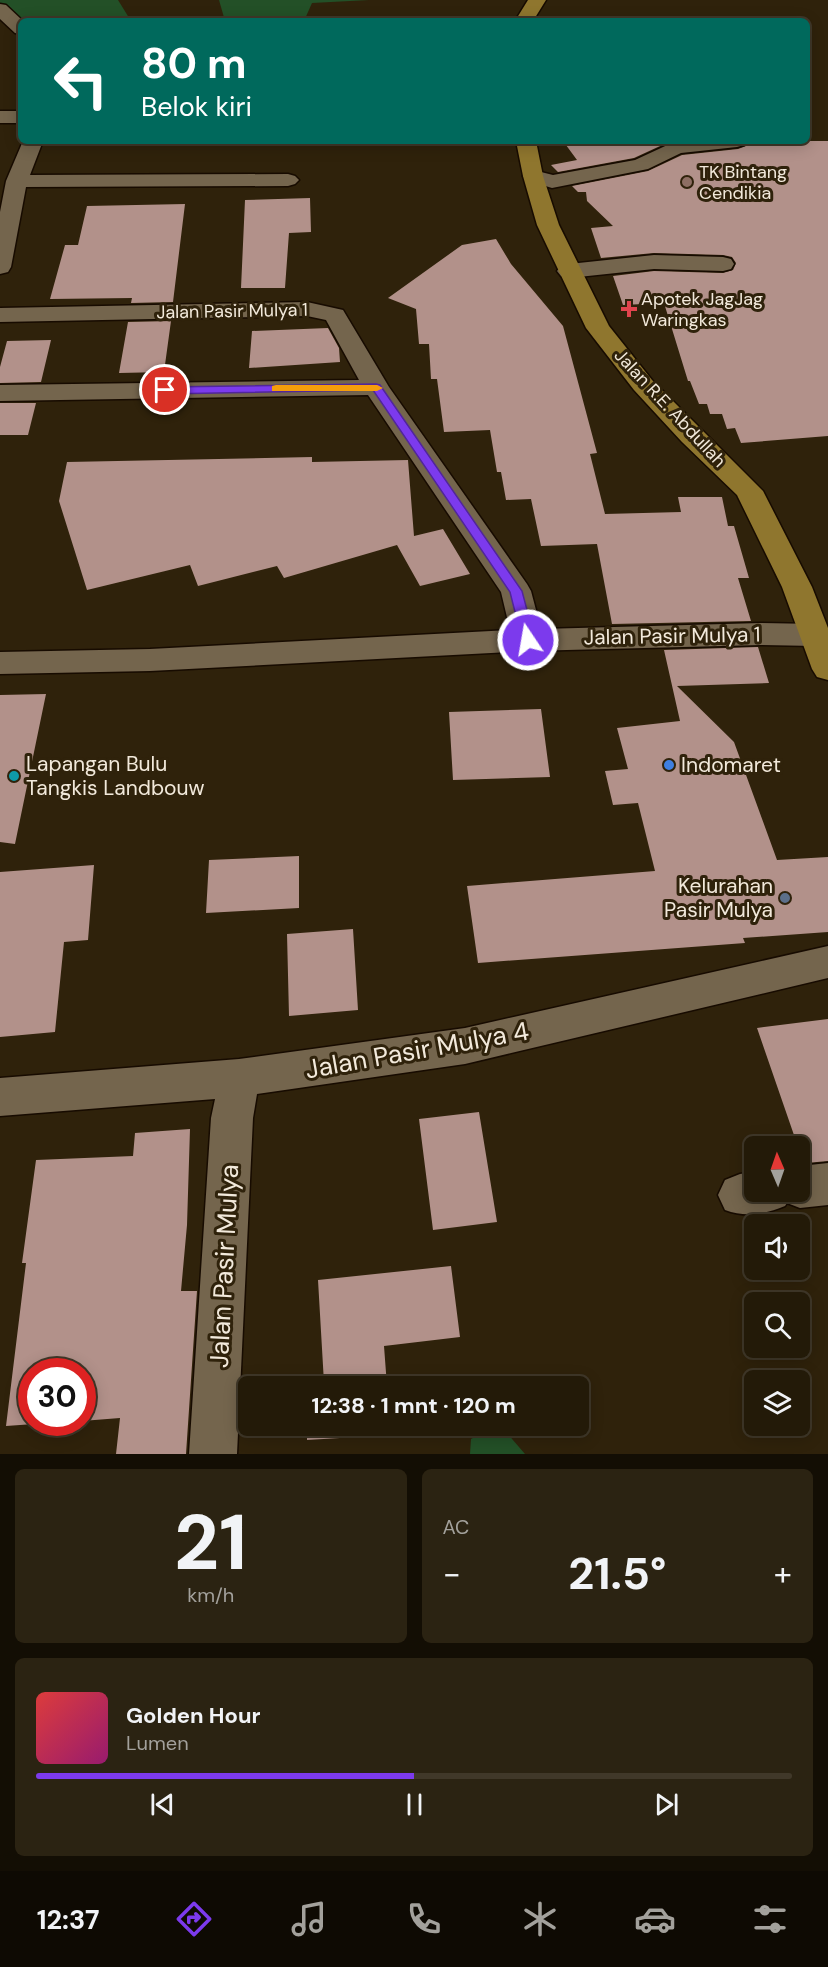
<!DOCTYPE html>
<html lang="id">
<meta charset="utf-8">
<style>
:root{--surface:#231a08;--page:#2b2312;--text:#f1f3f6;--muted:#a3a19c;--line:#403829;--accent:#7c3aed}
body{margin:0;font-family:"DM Sans",sans-serif;background:var(--page);color:var(--text);height:100vh;display:flex;flex-direction:column;font-size:22px;white-space:nowrap}
*{box-sizing:border-box;margin:0}
p{font-size:20px;color:var(--muted)}
.icon{flex:none;width:33px;height:33px;fill:none;stroke:currentColor;stroke-width:2;stroke-linecap:round;stroke-linejoin:round}
.map{position:relative;height:1454px;overflow:hidden}
.panel{display:flex;flex-direction:column;gap:15px;padding:15px;background:#130e04;flex:1}
.panel>*{flex:none}
.banner{position:absolute;left:18px;top:18px;width:792px;height:126px;border-radius:9px;box-shadow:0 3px 15px #0003,0 0 0 2px var(--line);background:#00695c;color:#fff;overflow:hidden}
.needle{width:39px;rotate:358deg}
.buttons{position:absolute;left:744px;top:1136px;display:grid;gap:12px}
.buttons a{display:grid;place-items:center;width:66px;height:66px;border-radius:9px;background:var(--surface);box-shadow:0 3px 15px #0003,0 0 0 2px var(--line);font-size:30px}
.speed{position:absolute;left:18px;top:1358px;display:flex;gap:12px;font-size:30px;font-weight:700;text-align:center}
.speed>*{display:grid;place-content:center;width:78px;height:78px;border-radius:50%;background:var(--surface);box-shadow:0 3px 15px #0003,0 0 0 2px var(--line);line-height:1}
.speed .limit{border:9px solid #d22;background:#fff;color:#111}
.pin{position:absolute;display:grid;place-items:center;width:51px;height:51px;color:#fff;margin:-26px;border:3px solid #fff;border-radius:50%;box-shadow:0 2px 6px #0007}
.me{position:absolute;width:66px;margin:-33px;rotate:348deg;stroke-linejoin:round;filter:drop-shadow(0 0 4px #0008)}
.turn{display:flex;align-items:center;gap:21px;height:126px;padding:0 24px;font-size:27px}
.turn .icon{width:78px;height:78px;stroke-width:2.5}
.turn b{display:block;font-size:42px;line-height:51px}
.big{font-size:45px;font-weight:700;line-height:1.1}
.panel .card{flex:1;display:flex;flex-direction:column;justify-content:center;gap:9px;min-width:0;padding:0 21px;border-radius:9px;background:var(--page)}
.panel .dial{align-items:center;gap:0}
.dial b{font-size:78px;line-height:1}
.song{display:flex;align-items:center;gap:18px}
.cover{width:72px;height:72px;border-radius:9px;background:linear-gradient(135deg,hsl(0 70% 55%),hsl(320 70% 35%))}
.played{height:6px;border-radius:3px;background:linear-gradient(90deg,var(--accent) 50%,var(--line) 50%)}
.keys{display:flex;justify-content:space-around;direction:ltr}
.heat{display:flex;justify-content:space-between;align-items:center;font-size:33px;direction:ltr}
.panel .tiles{flex:1;display:grid;gap:15px;grid-template-columns:1fr 1fr}
.card:last-child{grid-column:span 2}
.trip{position:absolute;left:238px;top:1376px;width:351px;height:60px;border-radius:9px;background:var(--surface);box-shadow:0 3px 15px #0003,0 0 0 2px var(--line);font-weight:700;line-height:60px;text-align:center}
.menu{display:flex;height:96px;justify-content:space-around;align-items:center;background:#0e0a03;color:var(--muted)}
.menu .icon{width:42px;height:42px}
.menu .current{color:var(--accent)}
.menu b{font-size:27px;color:var(--text)}
.map>svg:first-child{display:block}
.green{fill:#235027}
.building{fill:#b2918a}
.lines{fill:none;stroke-linecap:round;stroke-linejoin:round}
.minor-casing{stroke:#170b00;stroke-width:3}
.primary-casing{stroke:#170b00;stroke-width:3}
.minor{fill:#74654d;fill-rule:evenodd}
.primary{fill:#8f762e;fill-rule:evenodd}
.route{fill:#7c3aed;stroke:#51269a;stroke-width:1.5}
.slow{fill:#f59e0b}
.education-dot{fill:#8d6e63;stroke:#2f220b;stroke-width:2}
.health-dot{fill:#e0444e;stroke:#2f220b;stroke-width:2}
.shop-dot{fill:#3f7fe0;stroke:#2f220b;stroke-width:2}
.culture-dot{fill:#0f9aa8;stroke:#2f220b;stroke-width:2}
.service-dot{fill:#5c6f8a;stroke:#2f220b;stroke-width:2}
.labels{text-anchor:middle;dominant-baseline:central;stroke-width:6;stroke-linejoin:round;paint-order:stroke}
.far-poi-label{font-size:18px;fill:#f2e9db;stroke:#2f220b;text-anchor:start}
.far-street-label{font-size:18px;fill:#f2e9db;stroke:#2f220b}
.street-label{font-size:21px;fill:#f2e9db;stroke:#2f220b}
.poi-label{font-size:21px;fill:#f2e9db;stroke:#2f220b;text-anchor:start}
.near-street-label{font-size:26px;fill:#f2e9db;stroke:#2f220b}
</style>
<div class="map">
<svg width="828" height="1454" viewBox="0 0 828 1454">
<rect width="100%" height="100%" fill="#2f220b"/>
<path class="green" d="M0,0H118L131,21H21L0,10Z
M219,0H369L312,3L304,21H225Z
M497,1425H500L525,1454H470L471,1439Z"/>
<path class="building" d="M563,141H671L634,158L558,172L551,165L577,160Z
M749,141H828V436L741,443L735,428L727,429L722,414H710L707,404H699L690,381H688L664,303L623,305L613,276L654,271L723,273L733,270L736,263L732,257L723,255L654,253L601,258L591,228L613,226L587,201L586,192H578L572,186L648,171L682,155L738,149L746,146Z
M310,198L311,232L289,233L285,288H241L245,200Z
M185,204L173,302L131,303L132,298L50,299L65,245H78L87,206Z
M496,239L511,264L563,326L597,453L590,454L605,514L681,512L678,497H722L728,526H734L749,578H738L751,621L612,624L597,544L541,546L531,499L506,500L501,472H497L490,430L444,432L437,379H431L429,344H419L416,309L388,298L462,245Z
M171,321L164,372L119,373L128,322Z
M328,328L339,348L340,362L249,368L252,331Z
M51,340L41,382L0,383V367L7,341Z
M0,403H36L28,435H0Z
M312,457V462L408,460L414,536L443,529L470,574L420,586L397,545L284,578L277,566L198,586L190,565L87,590L59,501L67,462Z
M758,647L769,683L677,686L734,742L777,860L828,857V932L743,938L745,943L478,963L467,886L655,871L638,803L613,805L605,771L628,769L617,728L680,721L664,650Z
M46,694L15,844L0,842V695Z
M541,709L550,777L453,780L449,712Z
M299,856V908L206,913L209,860Z
M94,865L88,940L64,942L55,1032L0,1037V872Z
M353,929L358,1010L289,1016L287,934Z
M828,1019V1161L806,1163L797,1138H795L757,1028Z
M479,1112L497,1222L433,1230L419,1119Z
M190,1129L187,1225L181,1291H197L186,1454H116L120,1418L82,1421V1371H32V1422H62L6,1426L26,1263H22L36,1160L133,1156L135,1133Z
M451,1266L460,1337L384,1346L387,1386H307V1384L324,1383L318,1280Z
M307,1425H389V1435L307,1440Z"/>
<g class="lines">
<g class="minor-casing">
<path id="minor" d="M0,4L6,5L23,21L21,34L15,33L0,19Z
M0,111H21V123H0Z
M23,141H43L30,175L288,174L295,176L299,180L295,184L288,186L26,187L11,267L8,272L0,274V212L6,181Z
M676,141H747L744,145L737,147L681,153L648,169L552,188L526,180L523,176L526,172L533,170L553,175L635,160Z
M654,255L723,257L731,259L734,264L731,269L723,271L654,269L569,278L561,276L557,271L561,266L569,264Z
M307,302L343,310L389,387L527,584L531,591L541,629L761,623L815,624L826,627L828,631L826,643L815,646L761,645L528,651L150,671L0,674V652L150,649L510,630L501,592L368,395L0,401V385L359,380L326,320L307,316L0,322V308Z
M828,946V978L465,1064L257,1094L253,1118L237,1454H189L211,1118L215,1099L0,1116V1078L239,1059L465,1028Z
M828,1163V1205L800,1208L787,1203L785,1206C765,1214 746,1218 725,1210L718,1195L725,1180L740,1174L754,1172V1191H800V1166Z"/>
</g>
<g class="primary-casing">
<path id="primary" d="M528,0H546L533,21H515Z
M516,141H536L543,176L559,225L609,326L652,380L763,491L812,587L828,628V680L817,677L812,669L782,587L737,495L682,442L634,390L586,328L537,225L523,176Z"/>
</g>
<use href="#minor" class="minor"/>
<use href="#primary" class="primary"/>
</g>
<path class="route" d="M376,384L380,385L522,591L535,640L533,643H524L522,640L510,592L373,390L165,394L159,390L165,387Z"/>
<path class="slow" d="M276,385H377L383,388L377,391H272V386Z"/>
<circle class="education-dot" cx="687" cy="182" r="6"/>
<path class="health-dot" d="M626 300h6v6h6v6h-6v6h-6v-6h-6v-6h6z"/>
<circle class="shop-dot" cx="669" cy="765" r="6"/>
<circle class="culture-dot" cx="14" cy="776" r="6"/>
<circle class="service-dot" cx="785" cy="898" r="6"/>
<g class="labels">
<g class="far-poi-label">
<text x="699" y="172">TK Bintang<tspan x="699" dy="21">Cendikia</tspan></text>
<text x="641" y="299">Apotek JagJag<tspan x="641" dy="21">Waringkas</tspan></text>
</g>
<g class="far-street-label">
<text transform="translate(232 311) rotate(-1)">Jalan Pasir Mulya 1</text>
<text transform="translate(670 408) rotate(47)">Jalan R.E. Abdullah</text>
</g>
<g class="street-label">
<text transform="translate(672 636) rotate(-1)">Jalan Pasir Mulya 1</text>
</g>
<g class="poi-label">
<text x="26" y="764">Lapangan Bulu<tspan x="26" dy="24">Tangkis Landbouw</tspan></text>
<text x="681" y="765">Indomaret</text>
<text x="773" y="886" text-anchor="end">Kelurahan<tspan x="773" dy="24">Pasir Mulya</tspan></text>
</g>
<g class="near-street-label">
<text transform="translate(417 1050) rotate(-10)">Jalan Pasir Mulya 4</text>
<text transform="translate(224 1266) rotate(-87)">Jalan Pasir Mulya</text>
</g>
</g>
</svg>
<div class="buttons">
<a><svg class="needle" viewBox="-14 -14 28 28"><path d="M0-13l5 13h-10z" fill="#e53935"/><path d="M0 13l5-13h-10z" fill="#a3a19c"/></svg></a>
<a><svg class="icon" aria-label="sound" viewBox="0 0 24 24"><path d="M4 9h4l5-4v14l-5-4H4zM17 9q2 3 0 6"/></svg></a>
<a><svg class="icon" aria-label="search" viewBox="0 0 24 24"><circle cx="10" cy="10" r="6"/><path d="M15 15l6 6"/></svg></a>
<a><svg class="icon" aria-label="layers" viewBox="0 0 24 24"><path d="M12 4l9 5-9 5-9-5zM3 14l9 5 9-5"/></svg></a>
</div>
<div class="speed"><div class="limit">30</div></div>
<div class="pin" style="left:165px;top:390px;background:#d93025"><svg class="icon" aria-label="arrive" viewBox="0 0 24 24"><path d="M6 21V4h12l-3 4 3 4H6"/></svg></div>
<svg class="me" style="left:528px;top:640px" viewBox="-20 -20 40 40"><circle r="17" fill="#7c3aed" stroke="#fff" stroke-width="3"/><path d="M0-11L8 9 0 5-8 9z" fill="#fff"/></svg>
<div class="trip">12:38 · 1 mnt · 120 m</div>
<div class="banner">
<div class="turn"><svg class="icon" aria-label="left" viewBox="0 0 24 24"><path d="M17 20v-9H6M10 6l-5 5 5 5"/></svg><div><b>80 m</b>Belok kiri</div></div>
</div>
</div>
<section class="panel">
<div class="tiles">
<div class="card dial"><b>21</b><p>km/h</p></div>
<div class="card"><p>AC</p>
<div class="heat"><a>−</a><b class="big">21.5°</b><a>+</a></div>
</div>
<div class="card">
<div class="song"><i class="cover"></i><div><b>Golden Hour</b><p>Lumen</p></div></div>
<div class="played"></div>
<div class="keys"><svg class="icon" aria-label="previous" viewBox="0 0 24 24"><path d="M18 5L8 12l10 7zM5 5v14"/></svg><svg class="icon" aria-label="pause" viewBox="0 0 24 24"><path d="M8 5v14M16 5v14"/></svg><svg class="icon" aria-label="next" viewBox="0 0 24 24"><path d="M6 5l10 7-10 7zM19 5v14"/></svg></div>
</div>
</div>
</section>
<nav class="menu">
<b>12:37</b>
<svg class="icon current" aria-label="directions" viewBox="0 0 24 24"><path d="M12 3l9 9-9 9-9-9zM9 14v-3h6M13 9l2 2-2 2"/></svg>
<svg class="icon" aria-label="music" viewBox="0 0 24 24"><path d="M9 18V5l10-2v13"/><circle cx="6" cy="18" r="3"/><circle cx="16" cy="16" r="3"/></svg>
<svg class="icon" aria-label="phone" viewBox="0 0 24 24"><path d="M5 4h4l2 5-3 2q2 4 5 5l2-3 5 2v4C11 20 4 13 5 4z"/></svg>
<svg class="icon" aria-label="climate" viewBox="0 0 24 24"><path d="M12 3v18M4 7l16 10M4 17L20 7"/></svg>
<svg class="icon" aria-label="car" viewBox="0 0 24 24"><path d="M5 17H2v-5l4-1 3-4h7l3 4 3 1v5h-3M9 17h6M6 11h13"/><circle cx="7" cy="17" r="2"/><circle cx="17" cy="17" r="2"/></svg>
<svg class="icon" aria-label="filters" viewBox="0 0 24 24"><path d="M4 7h16M4 17h16"/><circle cx="9" cy="7" r="2"/><circle cx="15" cy="17" r="2"/></svg>
</nav>
